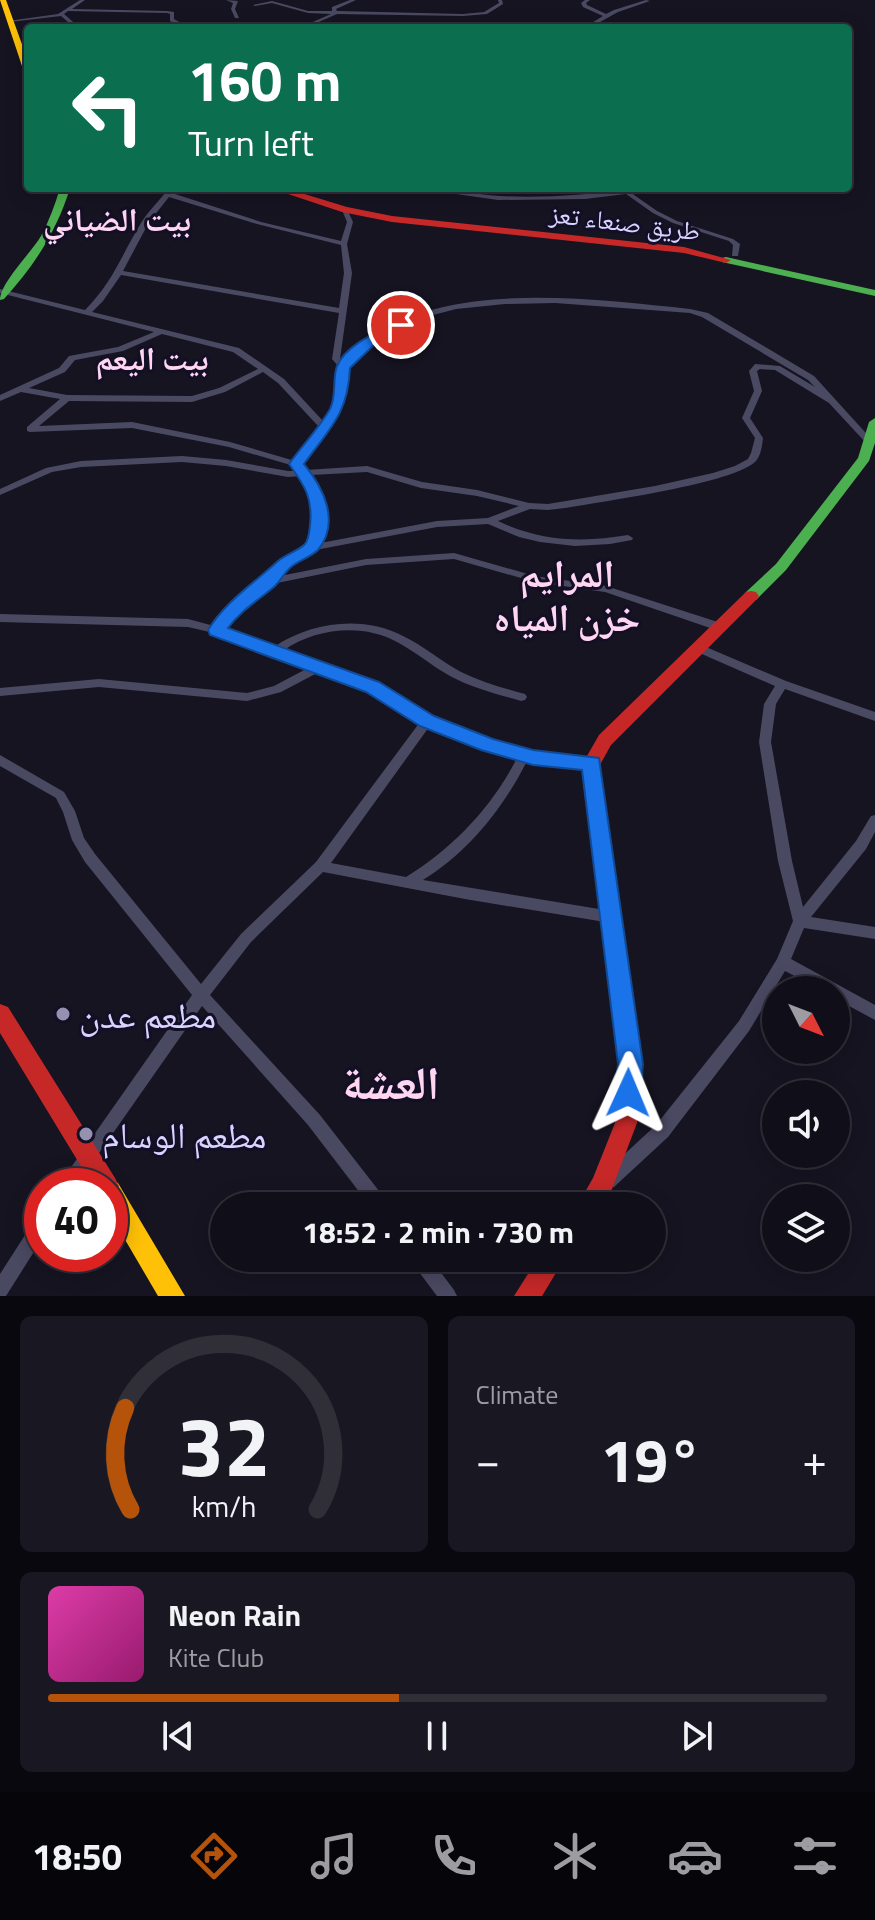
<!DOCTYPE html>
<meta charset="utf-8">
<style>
:root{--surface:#100f19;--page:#191822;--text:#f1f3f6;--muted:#9c9ca2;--line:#302f38;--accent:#b45309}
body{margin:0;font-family:"Titillium Web","Noto Naskh Arabic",sans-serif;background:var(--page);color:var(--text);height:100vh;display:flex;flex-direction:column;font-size:30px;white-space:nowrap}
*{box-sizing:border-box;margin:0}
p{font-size:26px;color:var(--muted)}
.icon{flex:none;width:44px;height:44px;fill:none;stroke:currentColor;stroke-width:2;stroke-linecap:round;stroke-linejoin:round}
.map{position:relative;height:1296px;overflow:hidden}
.panel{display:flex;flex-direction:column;gap:20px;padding:20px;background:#09080e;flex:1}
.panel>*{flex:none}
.banner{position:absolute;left:24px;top:24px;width:828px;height:168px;border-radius:8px;box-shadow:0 4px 20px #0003,0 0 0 2px var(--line);background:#0b6e4f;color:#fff;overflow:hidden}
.needle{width:52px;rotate:132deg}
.fabs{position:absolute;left:762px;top:976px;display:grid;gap:16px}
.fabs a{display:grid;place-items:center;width:88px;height:88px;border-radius:50%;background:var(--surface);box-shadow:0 4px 20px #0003,0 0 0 2px var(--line);font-size:40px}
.speed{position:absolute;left:24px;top:1168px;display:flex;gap:16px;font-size:40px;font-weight:700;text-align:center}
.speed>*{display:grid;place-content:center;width:104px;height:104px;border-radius:50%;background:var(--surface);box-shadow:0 4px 20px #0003,0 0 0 2px var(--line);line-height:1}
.speed .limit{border:12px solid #d22;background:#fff;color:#111}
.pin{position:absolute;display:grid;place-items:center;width:68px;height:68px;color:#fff;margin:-34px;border:4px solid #fff;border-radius:50%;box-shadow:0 2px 8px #0007}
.me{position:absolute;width:88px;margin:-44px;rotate:1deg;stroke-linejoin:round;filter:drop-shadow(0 0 6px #0008)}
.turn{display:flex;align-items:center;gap:28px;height:168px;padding:0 32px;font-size:36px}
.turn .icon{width:104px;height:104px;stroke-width:2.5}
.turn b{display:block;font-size:56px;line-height:68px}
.big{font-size:60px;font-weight:700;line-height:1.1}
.panel .widget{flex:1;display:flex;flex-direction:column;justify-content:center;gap:12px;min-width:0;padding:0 28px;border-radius:12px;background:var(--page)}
.panel .dial{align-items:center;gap:0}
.dial svg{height:208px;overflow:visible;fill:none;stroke:var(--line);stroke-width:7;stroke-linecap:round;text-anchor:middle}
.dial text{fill:var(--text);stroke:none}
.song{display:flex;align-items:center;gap:24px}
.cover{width:96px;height:96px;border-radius:12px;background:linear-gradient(135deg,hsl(320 70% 55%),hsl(320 70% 35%))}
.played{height:8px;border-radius:4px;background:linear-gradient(90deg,var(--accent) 45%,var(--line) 45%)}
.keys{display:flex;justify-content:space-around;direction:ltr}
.heat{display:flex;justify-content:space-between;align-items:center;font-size:44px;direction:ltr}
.panel .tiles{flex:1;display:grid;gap:20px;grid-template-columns:1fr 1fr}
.widget:last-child{grid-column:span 2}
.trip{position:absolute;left:210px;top:1192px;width:456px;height:80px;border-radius:40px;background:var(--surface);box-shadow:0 4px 20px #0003,0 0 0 2px var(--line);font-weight:700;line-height:80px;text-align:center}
.tabs{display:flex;height:128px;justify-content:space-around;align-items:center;background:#06060a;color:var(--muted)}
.tabs .icon{width:56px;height:56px}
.tabs .on{color:var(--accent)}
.tabs b{font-size:36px;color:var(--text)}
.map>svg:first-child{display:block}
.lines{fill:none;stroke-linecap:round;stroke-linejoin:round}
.street{fill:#4a4962;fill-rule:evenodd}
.fast{fill:#4caf50;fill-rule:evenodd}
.slow{fill:#ffc107;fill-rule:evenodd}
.jam{fill:#c62828;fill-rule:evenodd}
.route{fill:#1a73e8;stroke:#114b97;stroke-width:2}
.poi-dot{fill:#9591b1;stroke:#130f26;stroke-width:3}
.labels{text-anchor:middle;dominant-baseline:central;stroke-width:6;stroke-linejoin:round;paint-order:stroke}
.far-street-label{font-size:26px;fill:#d9d4ff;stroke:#130f26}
.far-district-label{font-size:32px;font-weight:bold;fill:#ffd6f0;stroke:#130f26}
.near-poi-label{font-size:36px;fill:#d9d4ff;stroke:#130f26;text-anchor:start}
.district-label{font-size:38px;font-weight:bold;fill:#ffd6f0;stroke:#130f26}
.near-district-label{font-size:46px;font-weight:bold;fill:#ffd6f0;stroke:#130f26}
</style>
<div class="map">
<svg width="875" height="1296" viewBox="0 0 875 1296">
<rect width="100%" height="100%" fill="#161421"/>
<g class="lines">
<path class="street" d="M80,0H85L72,9L167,11L174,12V19L190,28H184L170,21V14L167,13L68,11L64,14L80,28H75L61,16L10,22L8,21L58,14Z
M226,0L238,1L235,9L239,18H235L231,9L233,3Z
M350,0H356L336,9L337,11L463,14L484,12L499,3L498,0H502L503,4L487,14L463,16L337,14L305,28H299L331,14L308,13L272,3L255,6L253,5L272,1L308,11H332V7Z
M585,0H590L586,3L587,5L606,14L614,10L646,0L650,1L618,12L593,26L556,28L590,24L603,16L583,7L581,3Z
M169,188L175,189L172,193L261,222L341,241L347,222L342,210L347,209L353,222L347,244L352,273L340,359L343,362C352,354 360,343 370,336C376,332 385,329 392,325C476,283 599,300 690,309L708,313L814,376L874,442L873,444H867L829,403L775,370L760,369L757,371L762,391L750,418L763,438C762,446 761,455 756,461C736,483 600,502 565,508L548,510L530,509L498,521C540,541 582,543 628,535L633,538L632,540L610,544L575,546L540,542L519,537L488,524L437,527L310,551L280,576L366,559L454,553L535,576L606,586L724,624L725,627L724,630H716L605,592L535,582L454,559L366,565L272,584L235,613L224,628L274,647C311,622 363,615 403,636C424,646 441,661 461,672C481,682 503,688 525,694L527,697L525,700L521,701C497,694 472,688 450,676C432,666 416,652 397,642C363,623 316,628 284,650L318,663H325L326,666L377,684L431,718L491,741L533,753L592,758L596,760L598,763L596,766L592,768L527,761C504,807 468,853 423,880L611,911L616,913L618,917L616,921L611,923L465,899L323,872L251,942L210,995L320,1115L386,1200L388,1206H370L308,1125L202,1006L76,1186H58L192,995L85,862L72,840L63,812L56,798L0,766V755L64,792L75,811L84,838L95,854L201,984L241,934L316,862L420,722L369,690L319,672L281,692L247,701L99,687L0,696V688L99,679L247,693L274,686L308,668L214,633L188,627L0,622V614L188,619L214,626L227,607L265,579L297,552L308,540L311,531L314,497L311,489L301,476L288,477L226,466L182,462L81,467L52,472L0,495V489L46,468L81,461L182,456L226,460L288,471H297L294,466L229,447L132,428L30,432L27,431V427L60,399L21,392L0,401V395L59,368L69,356L118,347L154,332L0,293V289L85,310C113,282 121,256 141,223C149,210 160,200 169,188ZM169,197L257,224L341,245L344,273L339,308L123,271L149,222ZM121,275L339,313L332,359L339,367C338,391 338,401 323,421L284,379L239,348L92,312L103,301ZM555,303L650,310L690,313L702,317L808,380L815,387L780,366L755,364L749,371L754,391L742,418L755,438L751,453L748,459L735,466L713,473L655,486L548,504L529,503L477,490L422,482L367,466L306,470L302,464L325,431L328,430V426C345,402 346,397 347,368L375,340L414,320L456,309L505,304ZM162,334L233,352L258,369L219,388L192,396L67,395L29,388L65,372L75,360L123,351ZM263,372L278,383L319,427L295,461L230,442L132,422L39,426L69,401L192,402L225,392ZM367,472L421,488L477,496L519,506L488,518L437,521L315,544C322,532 326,505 322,492C320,486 315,480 311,475ZM429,727L484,748L517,758C492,807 453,848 406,877L331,863Z
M425,188C450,188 475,195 500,196C543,198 585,195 627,190L657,211L677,221L733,239L740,244L738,256H732L733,245L729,241L673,223L653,213L626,194L585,199L498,200L428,190Z
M699,644L786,681L875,712V721L785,689L776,704L771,742L792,861L803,907L856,841L871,816L875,815V832L866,849L811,917L875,927V939L804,928L791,959L875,1005V1020L836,999V990H821L785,971L749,1031L668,1137L614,1187L608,1189L602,1187L600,1181L602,1175L656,1125L739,1021L777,959L793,921L778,861L759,742L764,704L775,686L695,651L694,648Z
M42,1216V1239L6,1296H0V1274L36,1218Z
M410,1258H430L454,1290L457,1296H437L413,1264Z"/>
<path class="fast" d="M60,188H70C57,231 34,266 4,299L0,300C0,283 31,253 41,236C49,221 55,205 60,188Z
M726,257L875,290V296L722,262V258Z
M875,418V443L869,461L786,570L756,600H746L743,596L746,592L776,564L858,458L869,422Z"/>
<path class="slow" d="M0,0H6L28,61V74L24,72Z
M110,1179L118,1183L185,1296H158L110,1214V1186H100Z"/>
<path class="jam" d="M270,188H285L347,207L392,216L684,247L731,260L726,263L684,253L392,222L342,212Z
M751,591L756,592L759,596L756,600L611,745L601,763V783L641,1064L637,1123L610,1194L603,1206H577L593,1178L615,1123L619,1064L583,783V763L599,735L746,592Z
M0,1004L8,1007L115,1178L119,1186L115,1194L110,1197V1186H93L0,1033Z
M538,1258H565L542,1296H514Z"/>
</g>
<path class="route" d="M396,322L407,325L378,341L350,368C348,414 330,428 304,464C323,487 341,522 318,550C311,557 299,560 291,567C285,572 281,580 275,586C259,600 241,610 228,628L379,682L434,716L493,739L533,750L599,758L643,1064L641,1093L637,1102L628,1106L619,1102L615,1093L618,1064L582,770L533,765L481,750L420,726L366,692L210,635L208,630C225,602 254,583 278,561C286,554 298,551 305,544C309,539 309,532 310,526C313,498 305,486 289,464C302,446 319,428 330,409C337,395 332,379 337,366C346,345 377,332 396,322Z"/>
<g class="poi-dot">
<circle cx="63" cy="1014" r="8"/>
<circle cx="86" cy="1134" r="8"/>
</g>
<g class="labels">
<g class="far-street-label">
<text transform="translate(625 222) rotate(7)">طريق صنعاء تعز</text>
</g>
<g class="far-district-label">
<text x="117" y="219">بيت الضياني</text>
<text x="152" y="358">بيت اليعم</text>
</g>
<g class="near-poi-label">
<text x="79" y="1014">مطعم عدن</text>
<text x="102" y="1134">مطعم الوسام</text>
</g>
<g class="district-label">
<text x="567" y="573">المرايم<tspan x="567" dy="44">خزن المياه</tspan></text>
</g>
<g class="near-district-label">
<text x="391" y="1082">العشة</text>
</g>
</g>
</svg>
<div class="fabs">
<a><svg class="needle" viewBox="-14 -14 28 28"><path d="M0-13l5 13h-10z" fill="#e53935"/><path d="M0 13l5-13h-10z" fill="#9c9ca2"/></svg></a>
<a><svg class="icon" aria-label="sound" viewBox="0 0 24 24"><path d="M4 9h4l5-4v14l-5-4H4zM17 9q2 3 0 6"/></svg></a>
<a><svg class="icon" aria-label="layers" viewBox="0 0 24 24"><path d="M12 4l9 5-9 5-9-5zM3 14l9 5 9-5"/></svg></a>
</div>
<div class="speed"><div class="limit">40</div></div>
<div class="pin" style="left:401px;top:325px;background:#d93025"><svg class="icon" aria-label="arrive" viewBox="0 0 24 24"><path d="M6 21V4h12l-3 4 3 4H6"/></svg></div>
<svg class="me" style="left:628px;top:1093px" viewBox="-20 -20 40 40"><path d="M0-17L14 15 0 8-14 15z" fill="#1a73e8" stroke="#fff" stroke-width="4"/></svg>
<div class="trip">18:52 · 2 min · 730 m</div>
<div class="banner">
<div class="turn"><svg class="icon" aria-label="left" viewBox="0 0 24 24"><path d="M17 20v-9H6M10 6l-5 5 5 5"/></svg><div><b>160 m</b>Turn left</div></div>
</div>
</div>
<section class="panel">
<div class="tiles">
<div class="widget dial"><svg viewBox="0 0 100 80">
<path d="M14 69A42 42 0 1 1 86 69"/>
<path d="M14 69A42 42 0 0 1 12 30" stroke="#b45309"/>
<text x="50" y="56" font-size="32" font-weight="700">32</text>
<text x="50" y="72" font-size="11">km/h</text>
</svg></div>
<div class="widget"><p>Climate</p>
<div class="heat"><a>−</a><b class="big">19°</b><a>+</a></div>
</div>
<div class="widget">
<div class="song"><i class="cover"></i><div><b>Neon Rain</b><p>Kite Club</p></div></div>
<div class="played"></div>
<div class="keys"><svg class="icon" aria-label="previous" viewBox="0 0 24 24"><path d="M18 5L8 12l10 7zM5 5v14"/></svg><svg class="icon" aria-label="pause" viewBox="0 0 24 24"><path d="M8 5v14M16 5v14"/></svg><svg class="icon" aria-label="next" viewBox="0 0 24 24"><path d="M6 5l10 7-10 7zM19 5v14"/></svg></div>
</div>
</div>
</section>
<nav class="tabs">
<b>18:50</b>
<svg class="icon on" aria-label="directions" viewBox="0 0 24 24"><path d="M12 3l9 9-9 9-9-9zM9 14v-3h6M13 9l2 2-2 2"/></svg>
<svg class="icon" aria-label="music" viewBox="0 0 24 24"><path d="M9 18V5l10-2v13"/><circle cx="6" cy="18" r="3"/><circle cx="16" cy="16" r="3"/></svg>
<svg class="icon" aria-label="phone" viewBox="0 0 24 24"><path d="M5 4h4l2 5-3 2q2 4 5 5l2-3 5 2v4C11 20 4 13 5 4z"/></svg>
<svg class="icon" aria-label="climate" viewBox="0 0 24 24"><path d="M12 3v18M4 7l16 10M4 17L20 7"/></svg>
<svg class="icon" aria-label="car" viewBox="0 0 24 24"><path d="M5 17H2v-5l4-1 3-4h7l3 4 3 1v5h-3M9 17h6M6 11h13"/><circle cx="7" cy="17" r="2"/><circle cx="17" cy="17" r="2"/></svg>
<svg class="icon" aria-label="filters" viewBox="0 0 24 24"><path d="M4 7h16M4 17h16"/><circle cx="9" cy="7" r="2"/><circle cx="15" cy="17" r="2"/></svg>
</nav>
